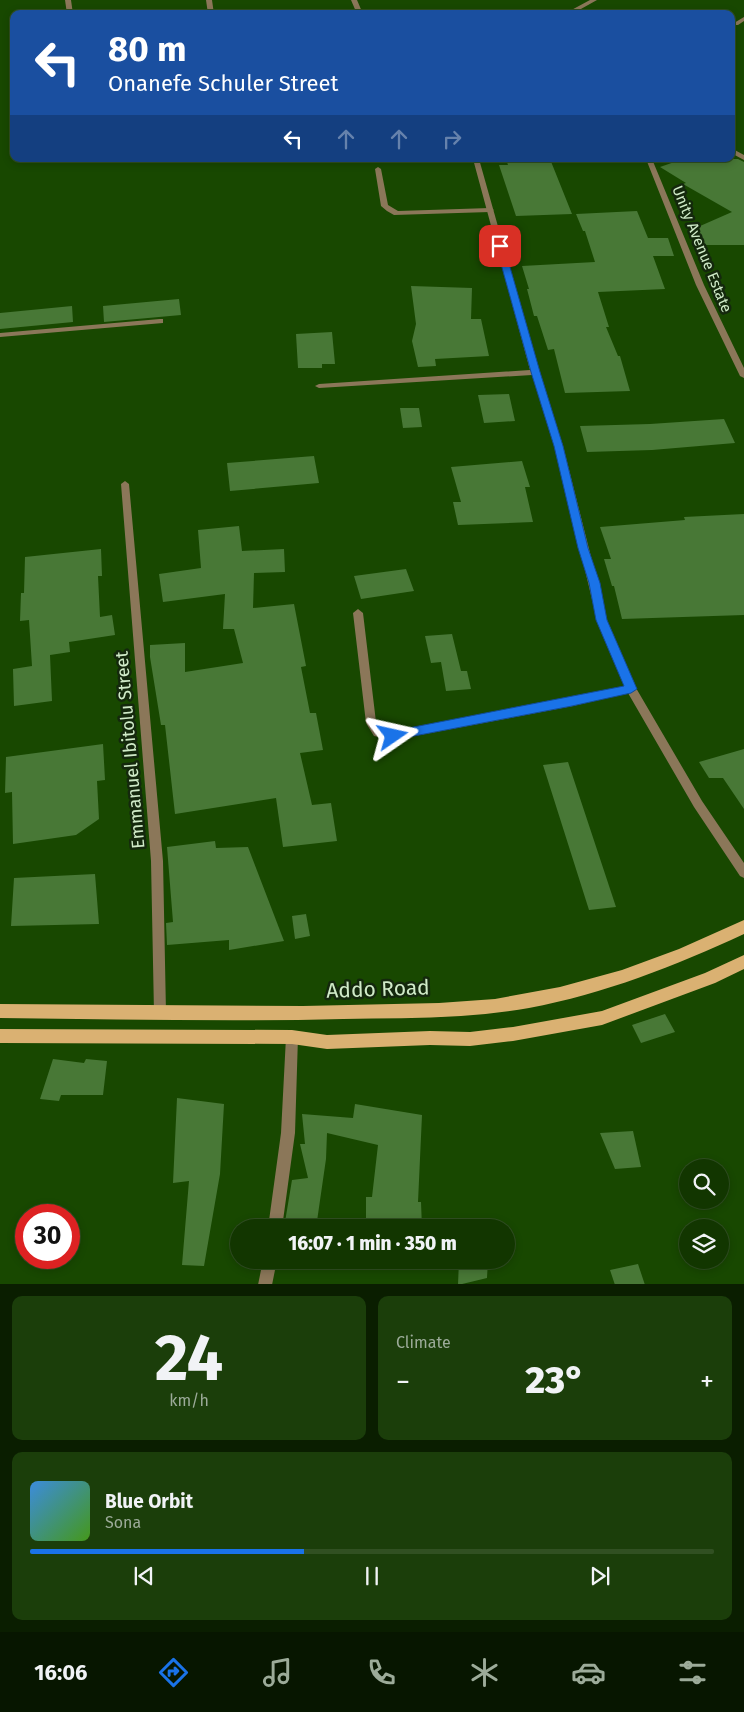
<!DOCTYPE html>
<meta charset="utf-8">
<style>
:root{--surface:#123600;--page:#1b3e0a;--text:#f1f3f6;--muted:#9cab99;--line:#315022;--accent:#1a73e8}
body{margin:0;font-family:"Fira Sans",sans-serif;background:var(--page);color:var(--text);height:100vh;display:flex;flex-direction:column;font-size:19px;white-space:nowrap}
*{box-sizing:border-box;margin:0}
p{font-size:16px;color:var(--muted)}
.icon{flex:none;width:28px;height:28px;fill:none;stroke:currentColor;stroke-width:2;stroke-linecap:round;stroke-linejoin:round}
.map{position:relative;height:1284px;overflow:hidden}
.panel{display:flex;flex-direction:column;gap:12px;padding:12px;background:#0a1e00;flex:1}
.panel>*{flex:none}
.guide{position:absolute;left:10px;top:10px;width:725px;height:152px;border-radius:10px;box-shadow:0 2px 8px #0003,0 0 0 1px var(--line);background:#1a4fa0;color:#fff;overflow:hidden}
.fabs{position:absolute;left:679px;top:1159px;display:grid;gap:10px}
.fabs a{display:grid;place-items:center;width:50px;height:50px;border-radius:50%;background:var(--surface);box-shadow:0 2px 8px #0003,0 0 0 1px var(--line);font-size:25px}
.speed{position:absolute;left:15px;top:1204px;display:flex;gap:10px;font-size:25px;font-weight:700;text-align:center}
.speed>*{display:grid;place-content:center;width:65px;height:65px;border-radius:50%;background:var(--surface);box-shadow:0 2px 8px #0003,0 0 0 1px var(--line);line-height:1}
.speed .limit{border:8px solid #d22;background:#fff;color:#111}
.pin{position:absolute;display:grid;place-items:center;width:42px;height:42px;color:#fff;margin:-21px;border-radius:10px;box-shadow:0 2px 8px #0006}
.me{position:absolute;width:55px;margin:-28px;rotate:79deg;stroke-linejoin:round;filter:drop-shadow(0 0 4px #0008)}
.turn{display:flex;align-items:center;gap:18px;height:105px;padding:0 15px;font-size:22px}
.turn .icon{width:65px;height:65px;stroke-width:2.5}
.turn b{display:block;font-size:35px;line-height:42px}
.lanes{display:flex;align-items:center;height:48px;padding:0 15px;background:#0003;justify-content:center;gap:25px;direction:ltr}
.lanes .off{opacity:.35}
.big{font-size:38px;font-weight:800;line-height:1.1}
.panel .widget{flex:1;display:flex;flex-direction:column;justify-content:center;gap:8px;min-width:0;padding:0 18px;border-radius:10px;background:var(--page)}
.panel .dial{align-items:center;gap:0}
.dial b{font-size:65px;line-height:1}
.song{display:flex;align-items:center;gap:15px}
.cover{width:60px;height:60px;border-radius:8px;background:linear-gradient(135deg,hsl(210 70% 55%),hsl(100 70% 35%))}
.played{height:5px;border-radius:2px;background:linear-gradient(90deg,var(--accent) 40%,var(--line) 40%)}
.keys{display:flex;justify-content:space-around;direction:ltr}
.heat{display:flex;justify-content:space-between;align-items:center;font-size:28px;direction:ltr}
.panel .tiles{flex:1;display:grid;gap:12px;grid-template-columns:1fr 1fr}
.widget:last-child{grid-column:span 2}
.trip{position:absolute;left:230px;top:1219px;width:285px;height:50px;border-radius:25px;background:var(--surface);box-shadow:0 2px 8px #0003,0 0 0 1px var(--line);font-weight:800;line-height:50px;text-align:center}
.dock{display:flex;height:80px;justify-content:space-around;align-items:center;background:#071600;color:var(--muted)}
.dock .icon{width:35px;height:35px}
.dock .selected{color:var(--accent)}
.dock b{font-size:22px;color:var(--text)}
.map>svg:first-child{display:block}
.building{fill:#487836}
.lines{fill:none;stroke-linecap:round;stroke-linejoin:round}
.service{fill:#8b7759;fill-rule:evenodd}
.minor{fill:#8b7759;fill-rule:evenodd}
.primary{fill:#dab172;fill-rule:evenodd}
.route{fill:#1a73e8;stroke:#114b97}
.labels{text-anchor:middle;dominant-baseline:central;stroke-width:5;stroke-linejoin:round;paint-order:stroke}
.far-street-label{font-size:15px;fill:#d0ebc8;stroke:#14280d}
.street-label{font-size:18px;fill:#d0ebc8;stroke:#14280d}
.near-street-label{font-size:21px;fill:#d0ebc8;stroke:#14280d}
</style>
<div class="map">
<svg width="744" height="1285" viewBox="0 0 744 1285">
<rect width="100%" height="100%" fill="#184800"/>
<path class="building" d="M506,159H550L572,214L516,216L499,165H508Z
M683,159H738L744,162V245H696L691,230L732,212L683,184L686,183L660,167Z
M637,211L648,238H668L674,256H653L665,289L598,292L609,327H606L618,356H620L630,391L565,393L554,349L548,350L537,316H534L527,289H529L522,266L595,262L585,231H583L576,214Z
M411,286L472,288L471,319H481L489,356L435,359L436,366L418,367L412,341L416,324Z
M179,299L181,315L104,322L103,306Z
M72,306L73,322L0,329V313Z
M332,332L335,364H322V368H298L296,334Z
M509,394L515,421L484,423L478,395Z
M400,408H419L422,427L403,428Z
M724,419L735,443L652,450L587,452L580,426L650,424Z
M314,456L319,483L230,491L227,463Z
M522,461L530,487H525L533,522L458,525L453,502H461L451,467Z
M744,514V615L622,619L614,586H612L604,559H611L600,527L685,520L684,517Z
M239,526L242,551L284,549L285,572L254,573L253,608L294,604L306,666L301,667L310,713H316L323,750L300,753L312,805L331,803L337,841L283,847L276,798L175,814L165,725H161L150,657V645L185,643V672L243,663L234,629H223L225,594L163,602L159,574L201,568L198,530Z
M101,549L102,576H98L100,617L112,615L115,635L69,642L70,652L50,655L52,701L14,706L13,669L32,666L29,620L20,621L21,593H24L25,557Z
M406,569L414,591L361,599L354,576Z
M452,634L461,671H467L471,689L446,691L441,662L431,663L425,636Z
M103,744L105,780L97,781L99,819L76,835L13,844L12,792L5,793L6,757Z
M744,749V809L723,778H709L699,762Z
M568,762L616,907L589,910L543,765Z
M215,841L216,848L248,847L284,941L229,950V940L167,945L166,923L173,922L167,847Z
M95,874L99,924L11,926L14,878Z
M306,914L310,936L295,939L292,916Z
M665,1014L675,1032L641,1043L632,1025Z
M53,1059L84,1063L86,1059L107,1061L103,1095H61L59,1101L40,1099Z
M177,1098L224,1104L220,1174L204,1266L182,1265L189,1181L173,1183Z
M355,1104L422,1115L418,1202H421L422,1228H366V1197H372L378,1145L327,1133L326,1159L316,1228H284L292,1180L308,1178L300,1144H305L302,1114L353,1118Z
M633,1131L641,1167L615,1169L600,1133Z
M459,1260H488L487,1278L458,1285Z
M638,1264L645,1285H615L610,1270Z"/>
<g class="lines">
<path class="service" d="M378,167L381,169L388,205L398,211L490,208L494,210L490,212L394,215L387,211L381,206L375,169Z
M160,319H163V323L0,337V333Z"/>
<path class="minor" d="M65,0H71L73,14H67Z
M206,0H212L214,14H208Z
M351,0H357L363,14H357Z
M590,0H597L572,14H564Z
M744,17V21L738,25H734V23Z
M731,148L744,155V160L731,153Z
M473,159H479L539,372L563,446L607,620L636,688L702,801L744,863V878L740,876L694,807L628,693L573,706L393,740L374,736L366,723L353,613L358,609L363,613L376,722L381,730L393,732L573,698L625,686L597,620L555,446L532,375L319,388L315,386L319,384L530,370Z
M646,159H652L704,285L744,368V378L740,376L696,285Z
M125,481L129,484L163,861L166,1013L164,1017L160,1019L156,1017L154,1013L151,861L121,484Z
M292,1031L296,1033L298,1037L295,1133L282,1228H268L281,1133L286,1037L288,1033Z
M263,1260H277L272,1285H258Z"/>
<path class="primary" d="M744,920V934C675,966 604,994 529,1008C467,1019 405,1018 343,1019C228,1022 114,1019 0,1018V1004L303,1006L439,1003L495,999L560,987L622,970L679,949Z
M744,955V969L715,983L602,1025L513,1041L470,1046L430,1045L327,1049L292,1044L0,1043V1029L292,1030L327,1035L430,1031L470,1032L513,1027L602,1011L705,973Z"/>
</g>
<path class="route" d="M497,244L504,246L540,372L563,446L588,548L600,583L607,620L637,689L631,693L572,706L393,740L388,739L387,736L388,732L393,731L624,686L596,620L589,583L578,548L554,446L531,372L496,246Z"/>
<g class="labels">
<g class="far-street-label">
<text transform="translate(702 249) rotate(68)">Unity Avenue Estate</text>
</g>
<g class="street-label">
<text transform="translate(130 750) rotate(-95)">Emmanuel Ibitolu Street</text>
</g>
<g class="near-street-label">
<text transform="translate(378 989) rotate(-2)">Addo Road</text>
</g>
</g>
</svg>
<div class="fabs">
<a><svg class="icon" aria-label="search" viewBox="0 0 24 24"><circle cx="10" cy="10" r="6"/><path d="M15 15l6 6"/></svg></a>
<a><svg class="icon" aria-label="layers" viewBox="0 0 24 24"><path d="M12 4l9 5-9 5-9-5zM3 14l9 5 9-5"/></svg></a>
</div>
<div class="speed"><div class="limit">30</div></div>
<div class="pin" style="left:500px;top:246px;background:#d93025"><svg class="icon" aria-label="arrive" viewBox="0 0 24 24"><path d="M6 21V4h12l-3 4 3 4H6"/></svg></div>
<svg class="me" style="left:393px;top:736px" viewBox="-20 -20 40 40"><path d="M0-17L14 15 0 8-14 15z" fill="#1a73e8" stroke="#fff" stroke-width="4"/></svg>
<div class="trip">16:07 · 1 min · 350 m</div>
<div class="guide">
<div class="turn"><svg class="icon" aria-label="left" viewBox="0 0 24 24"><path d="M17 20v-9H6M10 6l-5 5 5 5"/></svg><div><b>80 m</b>Onanefe Schuler Street</div></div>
<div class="lanes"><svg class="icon" aria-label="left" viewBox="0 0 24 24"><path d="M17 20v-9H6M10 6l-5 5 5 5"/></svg><svg class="icon off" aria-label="ahead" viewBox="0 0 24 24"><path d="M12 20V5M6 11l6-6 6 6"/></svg><svg class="icon off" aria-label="ahead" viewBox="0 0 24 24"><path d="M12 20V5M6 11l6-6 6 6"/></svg><svg class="icon off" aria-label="right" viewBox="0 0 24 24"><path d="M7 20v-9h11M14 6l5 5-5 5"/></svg></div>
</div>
</div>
<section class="panel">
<div class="tiles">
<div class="widget dial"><b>24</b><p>km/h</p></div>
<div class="widget"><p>Climate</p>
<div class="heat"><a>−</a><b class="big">23°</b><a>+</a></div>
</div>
<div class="widget">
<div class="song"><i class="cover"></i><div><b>Blue Orbit</b><p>Sona</p></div></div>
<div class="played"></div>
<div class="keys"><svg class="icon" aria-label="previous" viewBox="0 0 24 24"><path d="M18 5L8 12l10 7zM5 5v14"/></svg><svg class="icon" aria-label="pause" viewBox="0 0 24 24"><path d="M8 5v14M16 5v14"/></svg><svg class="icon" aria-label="next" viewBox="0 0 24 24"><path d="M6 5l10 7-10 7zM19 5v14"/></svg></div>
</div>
</div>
</section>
<nav class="dock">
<b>16:06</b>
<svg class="icon selected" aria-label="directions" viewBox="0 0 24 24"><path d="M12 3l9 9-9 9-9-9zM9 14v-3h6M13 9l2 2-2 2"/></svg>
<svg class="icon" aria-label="music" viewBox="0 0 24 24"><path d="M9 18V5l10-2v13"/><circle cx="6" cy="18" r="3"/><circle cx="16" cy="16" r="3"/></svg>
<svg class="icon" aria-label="phone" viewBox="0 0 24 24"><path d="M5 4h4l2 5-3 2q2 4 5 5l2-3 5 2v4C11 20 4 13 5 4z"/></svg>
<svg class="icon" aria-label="climate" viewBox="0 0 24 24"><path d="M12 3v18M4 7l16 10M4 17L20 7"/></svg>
<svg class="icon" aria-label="car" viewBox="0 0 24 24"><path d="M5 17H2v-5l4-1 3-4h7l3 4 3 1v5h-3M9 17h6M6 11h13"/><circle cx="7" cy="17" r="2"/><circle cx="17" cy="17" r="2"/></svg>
<svg class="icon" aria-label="filters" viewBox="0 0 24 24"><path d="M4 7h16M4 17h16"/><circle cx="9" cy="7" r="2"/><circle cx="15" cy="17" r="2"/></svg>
</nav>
